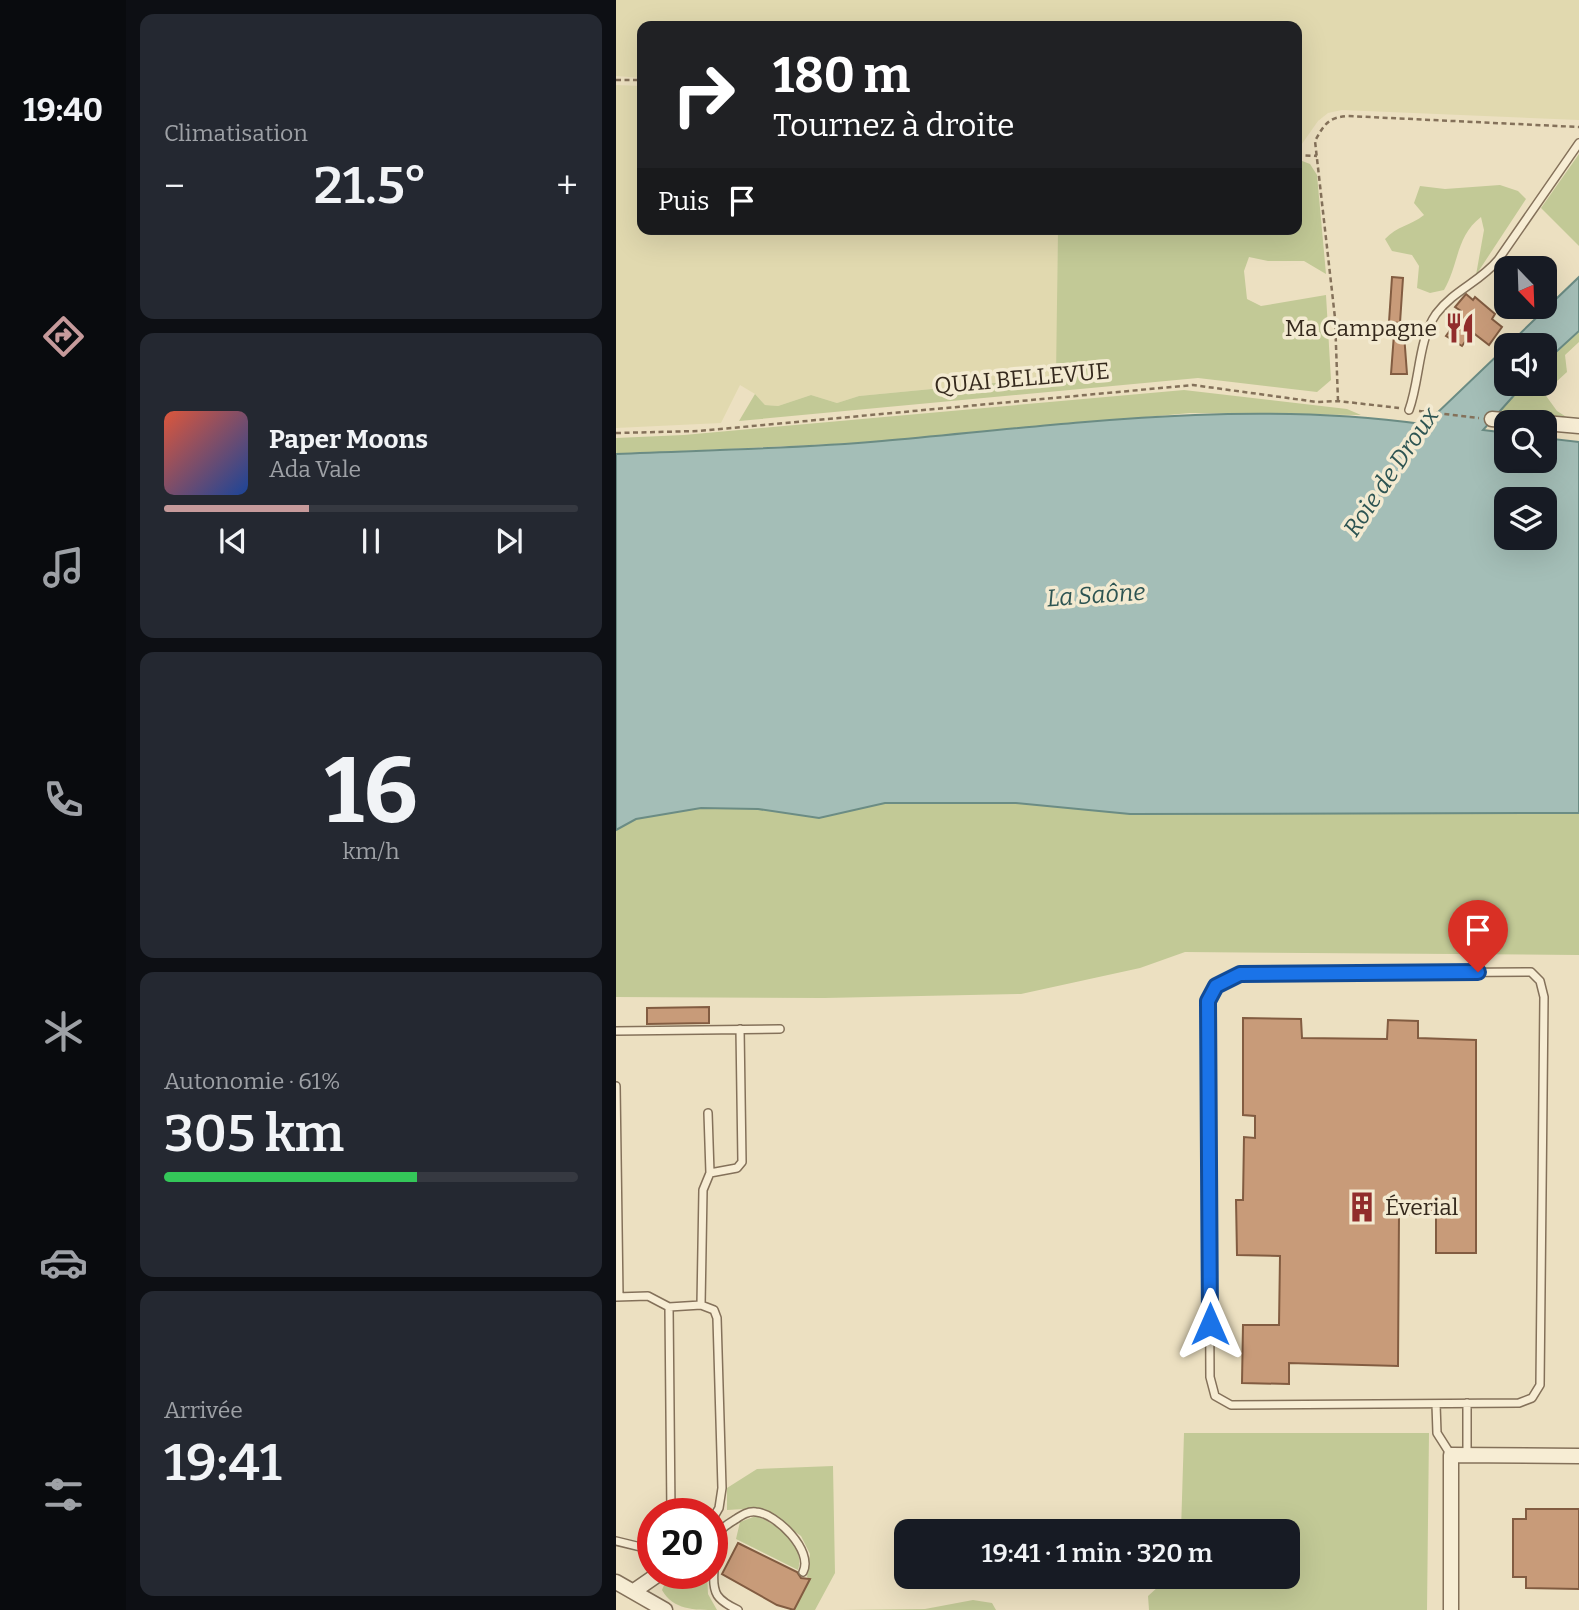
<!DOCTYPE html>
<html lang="fr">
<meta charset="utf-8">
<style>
:root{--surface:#171b24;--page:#242831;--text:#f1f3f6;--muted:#9ea1a6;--line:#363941;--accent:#c69a9b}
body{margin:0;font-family:Bitter,serif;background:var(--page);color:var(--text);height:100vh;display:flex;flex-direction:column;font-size:26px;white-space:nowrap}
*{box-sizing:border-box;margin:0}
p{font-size:23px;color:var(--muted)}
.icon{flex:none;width:38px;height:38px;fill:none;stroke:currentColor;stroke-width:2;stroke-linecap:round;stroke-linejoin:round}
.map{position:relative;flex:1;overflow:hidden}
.sheet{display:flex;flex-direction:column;gap:14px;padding:14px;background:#0d0f14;width:490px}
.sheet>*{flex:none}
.top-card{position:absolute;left:21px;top:21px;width:665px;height:214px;border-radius:14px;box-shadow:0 7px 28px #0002;background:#202124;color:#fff;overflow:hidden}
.needle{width:46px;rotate:157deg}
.buttons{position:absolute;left:878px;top:256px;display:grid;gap:14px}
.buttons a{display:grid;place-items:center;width:63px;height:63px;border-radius:14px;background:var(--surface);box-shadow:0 7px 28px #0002;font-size:35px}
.speed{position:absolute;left:21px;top:1498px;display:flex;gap:14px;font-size:35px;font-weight:700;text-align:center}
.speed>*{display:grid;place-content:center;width:91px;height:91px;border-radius:50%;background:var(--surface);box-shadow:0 7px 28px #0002;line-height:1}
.speed .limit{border:10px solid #d22;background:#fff;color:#111}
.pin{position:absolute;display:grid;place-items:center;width:60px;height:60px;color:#fff;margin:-72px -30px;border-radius:50% 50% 50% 0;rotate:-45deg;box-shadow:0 0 7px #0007}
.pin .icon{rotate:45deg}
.me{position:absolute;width:77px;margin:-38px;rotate:0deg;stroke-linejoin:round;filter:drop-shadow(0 0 5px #0008)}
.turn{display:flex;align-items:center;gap:24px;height:147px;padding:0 21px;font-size:32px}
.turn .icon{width:91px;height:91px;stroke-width:2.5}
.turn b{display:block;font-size:49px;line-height:60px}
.then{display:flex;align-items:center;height:66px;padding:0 21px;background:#0003;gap:14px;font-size:26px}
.big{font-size:52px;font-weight:600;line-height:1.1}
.sheet .widget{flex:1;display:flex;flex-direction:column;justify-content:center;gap:10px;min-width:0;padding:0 24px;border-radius:14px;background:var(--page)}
.sheet .dial{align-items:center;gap:0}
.dial b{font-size:91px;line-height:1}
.song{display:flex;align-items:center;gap:21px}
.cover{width:84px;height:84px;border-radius:10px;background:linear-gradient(135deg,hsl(10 70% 55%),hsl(220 70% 35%))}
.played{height:7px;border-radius:4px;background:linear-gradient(90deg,var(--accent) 35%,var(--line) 35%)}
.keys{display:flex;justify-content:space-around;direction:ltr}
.heat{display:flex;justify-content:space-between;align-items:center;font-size:38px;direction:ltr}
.charge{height:10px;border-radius:5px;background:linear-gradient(90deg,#34c759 61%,var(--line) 0)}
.trip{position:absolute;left:278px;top:1519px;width:406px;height:70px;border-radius:14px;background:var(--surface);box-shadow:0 7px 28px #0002;font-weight:600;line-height:70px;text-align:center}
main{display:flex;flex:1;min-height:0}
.dock{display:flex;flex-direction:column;width:126px;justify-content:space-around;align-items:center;background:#090b0e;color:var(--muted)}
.dock .icon{width:49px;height:49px}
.dock .current{color:var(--accent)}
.dock b{font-size:32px;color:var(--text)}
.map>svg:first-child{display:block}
.farmland{fill:#e1d9af}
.green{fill:#c2c996}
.water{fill:#a4beb7;stroke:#6b8c84;stroke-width:2;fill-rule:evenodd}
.building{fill:#c89b79;stroke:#825c41;stroke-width:2}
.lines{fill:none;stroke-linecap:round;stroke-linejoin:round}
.service-casing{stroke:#84715a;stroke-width:10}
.minor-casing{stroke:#84715a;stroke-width:17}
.path{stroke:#84715a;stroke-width:2.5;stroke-dasharray:5 3.5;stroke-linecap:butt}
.service{stroke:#f7edd4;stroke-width:7}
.minor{stroke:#f7edd4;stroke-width:14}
.route-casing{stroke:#114b97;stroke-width:18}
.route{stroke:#1a73e8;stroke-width:12}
.labels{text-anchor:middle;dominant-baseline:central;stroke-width:7;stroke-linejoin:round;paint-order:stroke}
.poi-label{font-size:23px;fill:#35291d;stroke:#f3ead1;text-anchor:end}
.street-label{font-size:23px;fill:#35291d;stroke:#f3ead1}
.water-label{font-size:24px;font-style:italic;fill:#2d5452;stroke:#f3ead1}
</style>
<main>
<nav class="dock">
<b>19:40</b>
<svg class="icon current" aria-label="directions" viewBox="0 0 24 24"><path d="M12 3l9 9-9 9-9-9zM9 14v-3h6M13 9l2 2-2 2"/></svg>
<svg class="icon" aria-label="music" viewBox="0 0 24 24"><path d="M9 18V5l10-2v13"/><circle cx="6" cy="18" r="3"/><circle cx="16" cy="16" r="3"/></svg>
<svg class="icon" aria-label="phone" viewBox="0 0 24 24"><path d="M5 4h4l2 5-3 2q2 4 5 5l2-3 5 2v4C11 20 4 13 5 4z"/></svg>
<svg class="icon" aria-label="climate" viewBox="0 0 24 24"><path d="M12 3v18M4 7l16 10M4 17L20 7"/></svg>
<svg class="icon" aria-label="car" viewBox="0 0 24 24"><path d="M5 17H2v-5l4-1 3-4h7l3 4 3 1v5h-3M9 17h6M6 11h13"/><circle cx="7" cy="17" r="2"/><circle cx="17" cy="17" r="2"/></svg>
<svg class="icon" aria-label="filters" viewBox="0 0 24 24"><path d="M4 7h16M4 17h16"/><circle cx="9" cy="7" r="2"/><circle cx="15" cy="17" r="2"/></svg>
</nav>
<section class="sheet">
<div class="widget"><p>Climatisation</p>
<div class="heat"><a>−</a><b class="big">21.5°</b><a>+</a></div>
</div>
<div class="widget">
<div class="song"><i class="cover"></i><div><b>Paper Moons</b><p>Ada Vale</p></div></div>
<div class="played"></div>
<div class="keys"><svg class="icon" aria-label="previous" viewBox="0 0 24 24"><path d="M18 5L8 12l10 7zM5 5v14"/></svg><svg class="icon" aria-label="pause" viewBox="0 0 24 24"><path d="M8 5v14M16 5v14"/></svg><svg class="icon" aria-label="next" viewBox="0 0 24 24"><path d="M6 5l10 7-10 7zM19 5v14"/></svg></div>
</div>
<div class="widget dial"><b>16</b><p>km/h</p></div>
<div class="widget"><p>Autonomie · 61%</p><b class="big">305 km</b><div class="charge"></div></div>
<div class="widget"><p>Arrivée</p><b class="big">19:41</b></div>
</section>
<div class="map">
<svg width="963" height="1610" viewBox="0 0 963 1610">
<rect width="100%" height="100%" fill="#ece0c1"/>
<path class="farmland" d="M0,0H963V120L726,110L712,113L702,121L681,151V26H26V78L0,76Z
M0,85L26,86V229H442L441,377L243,396L221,403L195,395L162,406L149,405L139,394L124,385L105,423L0,428Z"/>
<path class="green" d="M963,154V246L925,208Z
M681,159L694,164L701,175L710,274L688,261H652L633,257L628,271L631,299L645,306L710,295L715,380L701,392L582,378L123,421L139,394L149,405L162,406L195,395L221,403L243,396L440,377L442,229H681Z
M884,185L902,191L910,199L860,275L868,230L865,217C840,236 843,264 828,290L814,293L801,288L803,266L796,255L776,251L769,239C781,226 794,226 808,215L798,203L804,186L829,189Z
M963,331V342L949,355L951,372L928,393L941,411L952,418L879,414L909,383H929V362Z
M568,390L731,409L745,415L574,413L261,442L0,454V438L68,435Z
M269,803H400L514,814L963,813V955L569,952L524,968L405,994L208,998L0,997V830L20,819L85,808L142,809L203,818Z
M568,1433H813L811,1610H533L532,1596L553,1577H672V1531H565Z
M217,1466L219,1573L199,1610H178L194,1580L191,1577L194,1554L185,1536L145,1508L111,1510V1488L141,1469Z
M140,1516C162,1524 190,1546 182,1570L120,1539L124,1522Z
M53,1573H91L92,1594L101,1610C78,1610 57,1610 46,1590Z
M357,1600L376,1603L380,1610H227L309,1609Z"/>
<path class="water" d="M963,277V331L929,362V345H891V383H909L867,430L891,433V460H929V438L963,442V813L514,814L400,803H269L203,818L142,809L85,808L20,819L0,830V454C88,450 178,449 266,441C445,425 626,399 806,424L818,416ZM891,499H929V537H891Z"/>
<path class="building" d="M776,277L787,278L784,323L773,322Z
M850,294L857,300L859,297L879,314L876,319L886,327L873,345L856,332L846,346L830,336L843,318L841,316L845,311L839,307Z
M778,334H788L791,374H775Z
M93,1007V1023L31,1024V1008Z
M627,1018L685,1019L686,1038L771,1039L772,1020L802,1021V1038L860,1040V1253H820V1215L783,1214L782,1366L673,1363V1384L626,1383L627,1325H663L664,1256L621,1255L620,1200H627L628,1137L639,1138V1116L627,1115Z
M910,1509H963V1589L910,1588V1577H897V1519H910Z
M122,1543L181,1572L185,1578L194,1579L178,1610L161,1605L106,1574Z"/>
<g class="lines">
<g class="service-casing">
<path id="service" d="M793,410C804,380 802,340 820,314C838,290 864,282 882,260L963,143
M915,972L924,981L928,997L924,1385L916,1398L903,1403L615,1405L599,1396L594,1377L592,1001L600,986L624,974Z
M0,1031L164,1029
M0,1086L3,1297
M92,1113L94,1173
M0,1297L32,1296L53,1307L85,1305L98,1310L101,1318L106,1488L103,1508L96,1520
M85,1305L87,1190L94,1173L121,1168L126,1162L124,1029
M53,1307L55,1514
M851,1403V1455
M820,1404L821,1433L835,1455
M0,1541L37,1550
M122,1610C101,1600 96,1594 98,1570C99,1560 98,1547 101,1538C104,1528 112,1524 120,1519C126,1515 132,1511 140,1512C160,1513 198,1551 187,1572"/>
</g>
<g class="minor-casing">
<path id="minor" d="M876,419L910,422
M929,423L963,426
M0,1582L49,1610
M18,1591L44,1573
M835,1610V1455L963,1456"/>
</g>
<path class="path" d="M0,80H26
M681,155L701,156
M722,401L719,318L699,141C708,124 713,117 732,116L963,127
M803,411L863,418
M0,433L83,431L577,385L701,402L722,401L783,408"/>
<use href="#service" class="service"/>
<use href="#minor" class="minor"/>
</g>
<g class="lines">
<g class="route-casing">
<path id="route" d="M594,1324L592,1001L600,986L624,974L862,972"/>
</g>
<use href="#route" class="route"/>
</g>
<defs>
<g id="restaurant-bare" transform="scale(2.415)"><path d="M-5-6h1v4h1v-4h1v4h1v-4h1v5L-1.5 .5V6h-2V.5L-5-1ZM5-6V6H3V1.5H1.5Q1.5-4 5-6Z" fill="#912d2c" stroke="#f3ead1" stroke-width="2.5" paint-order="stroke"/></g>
<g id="building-bare" transform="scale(2.415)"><path d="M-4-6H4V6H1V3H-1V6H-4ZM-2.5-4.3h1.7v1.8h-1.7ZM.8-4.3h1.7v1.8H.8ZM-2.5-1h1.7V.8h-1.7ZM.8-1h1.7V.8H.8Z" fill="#912d2c" stroke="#f3ead1" stroke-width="2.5" paint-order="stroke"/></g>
</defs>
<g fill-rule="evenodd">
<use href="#restaurant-bare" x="844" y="328"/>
<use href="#building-bare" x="746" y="1207"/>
</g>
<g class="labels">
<g class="poi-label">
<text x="821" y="328">Ma Campagne</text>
<text x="769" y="1207" text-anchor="start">Éverial</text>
</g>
<g class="street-label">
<text transform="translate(406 378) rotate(-5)">QUAI BELLEVUE</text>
</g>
<g class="water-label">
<text transform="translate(775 472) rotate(-56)">Roie de Droux</text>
<text transform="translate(480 595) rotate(-4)">La Saône</text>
</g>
</g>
</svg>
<div class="buttons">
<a><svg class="needle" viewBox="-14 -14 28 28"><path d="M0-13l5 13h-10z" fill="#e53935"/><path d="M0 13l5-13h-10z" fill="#9ea1a6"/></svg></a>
<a><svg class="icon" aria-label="sound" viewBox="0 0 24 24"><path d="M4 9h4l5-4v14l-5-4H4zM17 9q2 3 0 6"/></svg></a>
<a><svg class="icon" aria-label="search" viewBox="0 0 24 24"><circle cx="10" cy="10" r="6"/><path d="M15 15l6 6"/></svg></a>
<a><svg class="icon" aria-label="layers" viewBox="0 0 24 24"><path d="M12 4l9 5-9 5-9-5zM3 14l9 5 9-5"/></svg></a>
</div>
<div class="speed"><div class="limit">20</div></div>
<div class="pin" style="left:862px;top:972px;background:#d93025"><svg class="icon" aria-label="arrive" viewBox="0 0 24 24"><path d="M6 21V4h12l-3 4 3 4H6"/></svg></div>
<svg class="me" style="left:594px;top:1324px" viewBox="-20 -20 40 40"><path d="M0-17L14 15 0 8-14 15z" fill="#1a73e8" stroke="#fff" stroke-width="4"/></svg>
<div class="trip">19:41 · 1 min · 320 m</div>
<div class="top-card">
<div class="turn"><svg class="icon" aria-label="right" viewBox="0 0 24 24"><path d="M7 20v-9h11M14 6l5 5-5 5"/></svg><div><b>180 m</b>Tournez à droite</div></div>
<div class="then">Puis<svg class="icon" aria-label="arrive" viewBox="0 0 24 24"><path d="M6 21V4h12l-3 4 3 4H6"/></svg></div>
</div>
</div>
</main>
